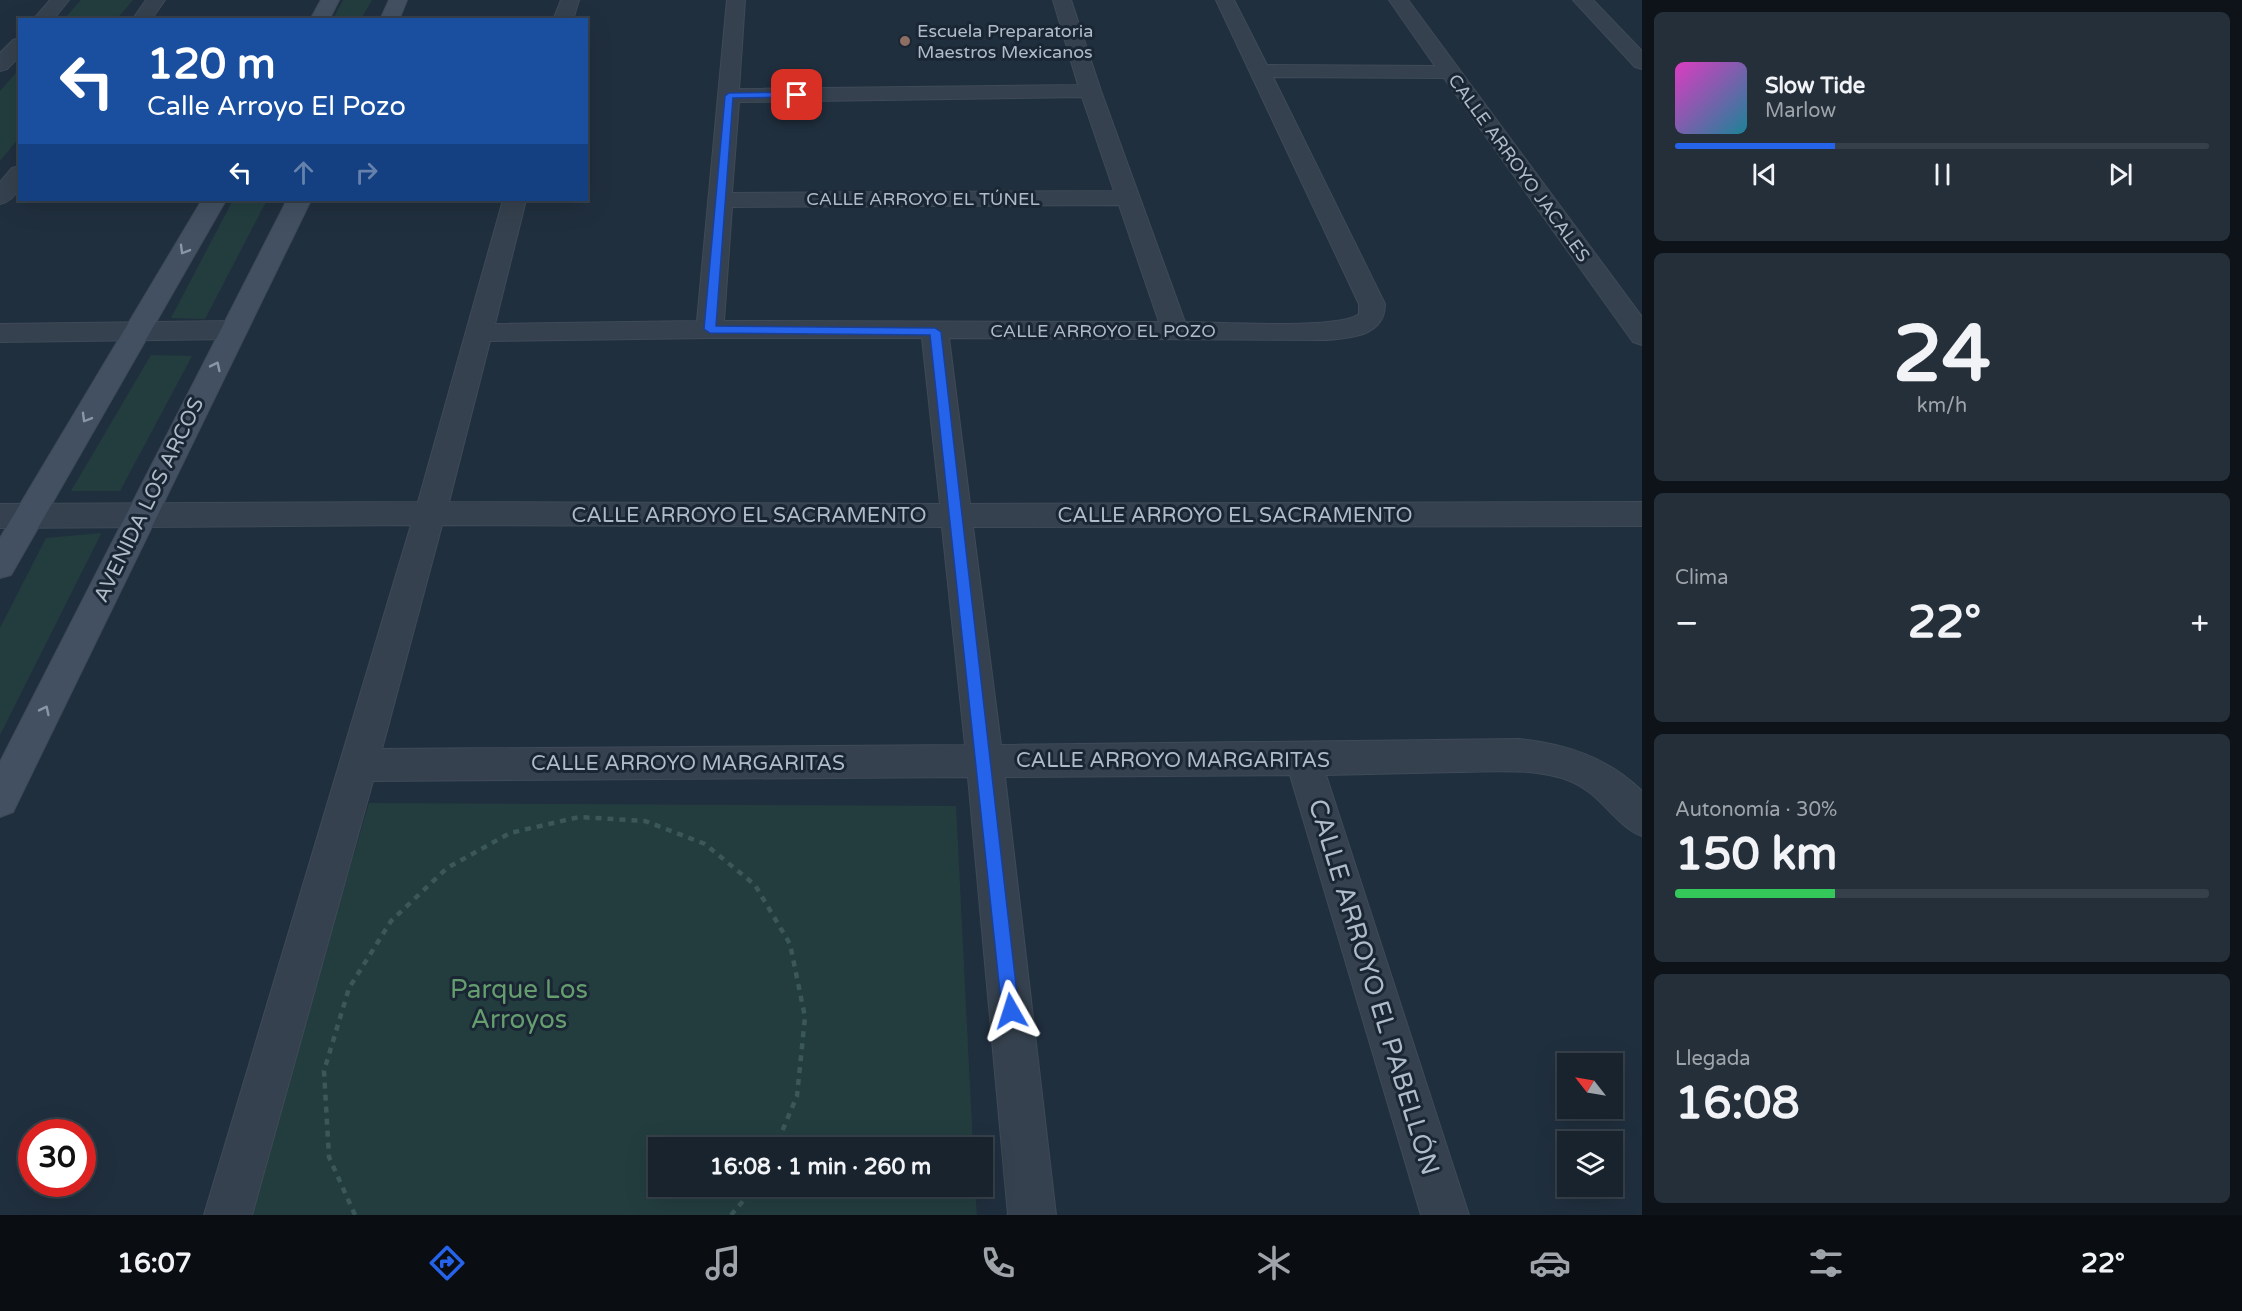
<!DOCTYPE html>
<html lang="es">
<meta charset="utf-8">
<style>
:root{--surface:#18232e;--page:#252f3a;--text:#f1f3f6;--muted:#9fa4aa;--line:#36404a;--accent:#2563eb}
body{margin:0;font-family:"Varela Round",sans-serif;background:var(--page);color:var(--text);height:100vh;display:flex;flex-direction:column;font-size:22px;white-space:nowrap}
*{box-sizing:border-box;margin:0}
p{font-size:20px;color:var(--muted)}
.icon{flex:none;width:33px;height:33px;fill:none;stroke:currentColor;stroke-width:2;stroke-linecap:round;stroke-linejoin:round}
.map{position:relative;flex:1;overflow:hidden}
.drawer{display:flex;flex-direction:column;gap:12px;padding:12px;background:#0d1319;width:600px}
.drawer>*{flex:none}
.banner{position:absolute;left:18px;top:18px;width:570px;height:183px;border-radius:0px;box-shadow:0 6px 24px #0002,0 0 0 2px var(--line);background:#1a4fa0;color:#fff;overflow:hidden}
.needle{width:39px;rotate:301deg}
.fabs{position:absolute;left:1557px;top:1053px;display:grid;gap:12px}
.fabs a{display:grid;place-items:center;width:66px;height:66px;border-radius:0px;background:var(--surface);box-shadow:0 6px 24px #0002,0 0 0 2px var(--line);font-size:30px}
.speed{position:absolute;left:18px;top:1119px;display:flex;gap:12px;font-size:30px;font-weight:700;text-align:center}
.speed>*{display:grid;place-content:center;width:78px;height:78px;border-radius:50%;background:var(--surface);box-shadow:0 6px 24px #0002,0 0 0 2px var(--line);line-height:1}
.speed .limit{border:9px solid #d22;background:#fff;color:#111}
.pin{position:absolute;display:grid;place-items:center;width:51px;height:51px;color:#fff;margin:-26px;border-radius:12px;box-shadow:0 3px 9px #0006}
.me{position:absolute;width:66px;margin:-33px;rotate:354deg;stroke-linejoin:round;filter:drop-shadow(0 0 4px #0008)}
.turn{display:flex;align-items:center;gap:21px;height:126px;padding:0 30px;font-size:27px}
.turn .icon{width:78px;height:78px;stroke-width:2.5}
.turn b{display:block;font-size:42px;line-height:51px}
.lanes{display:flex;align-items:center;height:57px;padding:0 30px;background:#0003;justify-content:center;gap:30px;direction:ltr}
.lanes .off{opacity:.35}
.big{font-size:45px;font-weight:700;line-height:1.1}
.drawer .card{flex:1;display:flex;flex-direction:column;justify-content:center;gap:9px;min-width:0;padding:0 21px;border-radius:9px;background:var(--page)}
.drawer .dial{align-items:center;gap:0}
.dial b{font-size:78px;line-height:1}
.song{display:flex;align-items:center;gap:18px}
.cover{width:72px;height:72px;border-radius:9px;background:linear-gradient(135deg,hsl(310 70% 55%),hsl(190 70% 35%))}
.played{height:6px;border-radius:3px;background:linear-gradient(90deg,var(--accent) 30%,var(--line) 30%)}
.keys{display:flex;justify-content:space-around;direction:ltr}
.heat{display:flex;justify-content:space-between;align-items:center;font-size:33px;direction:ltr}
.charge{height:9px;border-radius:4px;background:linear-gradient(90deg,#34c759 30%,var(--line) 0)}
.trip{position:absolute;left:648px;top:1137px;width:345px;height:60px;border-radius:0px;background:var(--surface);box-shadow:0 6px 24px #0002,0 0 0 2px var(--line);font-weight:700;line-height:60px;text-align:center}
.tab-bar{display:flex;height:96px;justify-content:space-around;align-items:center;background:#0a0e12;color:var(--muted)}
.tab-bar .icon{width:42px;height:42px}
.tab-bar .active{color:var(--accent)}
.tab-bar b{font-size:27px;color:var(--text)}
main{display:flex;flex:1;min-height:0}
.map>svg:first-child{display:block}
.green{fill:#233d3f}
.lines{fill:none;stroke-linecap:round;stroke-linejoin:round}
.street-casing{stroke:#3e4a57;stroke-width:2}
.secondary-casing{stroke:#3e4a57;stroke-width:2}
.path{stroke:#3b5757;stroke-width:4.5;stroke-dasharray:6 6;stroke-linecap:butt}
.street{fill:#35414e;fill-rule:evenodd}
.secondary{fill:#425062;fill-rule:evenodd}
.oneway{stroke:#8a96a6}
.route{fill:#2563eb;stroke:#184099;stroke-width:1.5}
.education-dot{fill:#8d6e63;stroke:#1a2633;stroke-width:2}
.labels{text-anchor:middle;dominant-baseline:central;stroke-width:6;stroke-linejoin:round;paint-order:stroke}
.far-poi-label{font-size:18px;fill:#b0bbca;stroke:#1a2633;text-anchor:start}
.far-street-label{font-size:18px;fill:#b0bbca;stroke:#1a2633}
.street-label{font-size:21px;fill:#b0bbca;stroke:#1a2633}
.near-street-label{font-size:26px;fill:#b0bbca;stroke:#1a2633}
.near-park-label{font-size:26px;fill:#659d6f;stroke:#1a2633}
</style>
<main>
<div class="map">
<svg width="1642" height="1215" viewBox="0 0 1642 1215">
<rect width="100%" height="100%" fill="#202f3e"/>
<path class="green" d="M81,0H133L117,19H64Z
M343,0H372L361,19H333Z
M19,69V138L0,161V91Z
M233,200H267L205,319L171,318Z
M151,355L192,356L120,491H71Z
M102,533V532L0,735V628L46,538Z
M369,803L956,806L973,1147L658,1148V1186L975,1187L977,1215H248Z"/>
<g class="lines">
<g class="street-casing">
<path id="street" d="M50,0H69L53,20H33Z
M146,0H165L151,20H132Z
M561,0H579L573,20H553Z
M727,0H745L739,89L1078,85L1053,0H1071L1101,91L1185,322C1218,322 1338,330 1359,314V304L1216,0H1234L1267,65L1435,66L1389,0H1408L1642,317V345L1633,342L1444,78L1273,77L1385,304C1385,336 1351,338 1325,340L949,338L970,504L1642,502V526L973,527L1001,745L1519,739C1566,744 1607,757 1642,791V836C1615,826 1602,794 1570,781C1534,767 1493,772 1456,772C1413,773 1369,774 1326,775L1469,1215H1421L1290,775L1005,777L1056,1215H1008L968,777L373,781L252,1215H204L411,525L0,528V504L418,502L503,200H526L495,324L697,321ZM1082,97L1114,191L732,193L739,102ZM1119,205L1159,322L724,321L732,207ZM710,338H922L940,504L449,502L490,341ZM442,525L942,527L965,745L382,749Z
M1573,0H1593L1642,51V69L1635,67Z
M20,38V56L7,69L0,71V53L13,40Z
M20,166C20,183 20,199 0,204V182L12,168Z
M233,321L242,324L246,330L242,336L233,339L0,342V324Z"/>
</g>
<g class="secondary-casing">
<path id="secondary" d="M321,0H339L329,20H310Z
M389,0H407L399,20H380Z
M202,200H226L11,575L0,578V538Z
M287,200H311L13,812L0,817V762Z"/>
</g>
<path class="path" d="M355,1215L329,1157L324,1071L349,988L391,921L447,868L510,833L579,817L645,821L705,844L755,885L790,944L805,1017L797,1096L775,1148
M731,1215L756,1186"/>
<use href="#street" class="street"/>
<use href="#secondary" class="secondary"/>
</g>
<defs><path id="oneway-chevron" d="M-2-3.5L2.5 0L-2 3.5" fill="none" stroke-width="1.6" stroke-linecap="round" stroke-linejoin="round" transform="scale(1.5)"/></defs>
<g class="oneway">
<use href="#oneway-chevron" transform="translate(184 250) rotate(120)"/>
<use href="#oneway-chevron" transform="translate(216 366) rotate(-64)"/>
<use href="#oneway-chevron" transform="translate(86 418) rotate(120)"/>
<use href="#oneway-chevron" transform="translate(45 710) rotate(-64)"/>
</g>
<path class="route" d="M797,92L801,95L800,97L733,98L716,326L935,328L941,332L1019,1011L1017,1017L1011,1019L1005,1017L1002,1011L930,335L710,333L704,329L725,96L729,93Z"/>
<circle class="education-dot" cx="905" cy="41" r="6"/>
<g class="labels">
<g class="far-poi-label">
<text x="917" y="31">Escuela Preparatoria<tspan x="917" dy="21">Maestros Mexicanos</tspan></text>
</g>
<g class="far-street-label">
<text transform="translate(1519 168) rotate(54)">CALLE ARROYO JACALES</text>
<text x="923" y="199">CALLE ARROYO EL TÚNEL</text>
<text x="1103" y="331">CALLE ARROYO EL POZO</text>
</g>
<g class="street-label">
<text transform="translate(149 500) rotate(-64)">AVENIDA LOS ARCOS</text>
<text x="749" y="515">CALLE ARROYO EL SACRAMENTO</text>
<text x="1235" y="515">CALLE ARROYO EL SACRAMENTO</text>
<text x="1173" y="760">CALLE ARROYO MARGARITAS</text>
<text x="688" y="763">CALLE ARROYO MARGARITAS</text>
</g>
<g class="near-street-label">
<text transform="translate(1374 987) rotate(73)">CALLE ARROYO EL PABELLÓN</text>
</g>
<g class="near-park-label">
<text x="519" y="989">Parque Los<tspan x="519" dy="30">Arroyos</tspan></text>
</g>
</g>
</svg>
<div class="fabs">
<a><svg class="needle" viewBox="-14 -14 28 28"><path d="M0-13l5 13h-10z" fill="#e53935"/><path d="M0 13l5-13h-10z" fill="#9fa4aa"/></svg></a>
<a><svg class="icon" aria-label="layers" viewBox="0 0 24 24"><path d="M12 4l9 5-9 5-9-5zM3 14l9 5 9-5"/></svg></a>
</div>
<div class="speed"><div class="limit">30</div></div>
<div class="pin" style="left:797px;top:95px;background:#d93025"><svg class="icon" aria-label="arrive" viewBox="0 0 24 24"><path d="M6 21V4h12l-3 4 3 4H6"/></svg></div>
<svg class="me" style="left:1011px;top:1011px" viewBox="-20 -20 40 40"><path d="M0-17L14 15 0 8-14 15z" fill="#2563eb" stroke="#fff" stroke-width="4"/></svg>
<div class="trip">16:08 · 1 min · 260 m</div>
<div class="banner">
<div class="turn"><svg class="icon" aria-label="left" viewBox="0 0 24 24"><path d="M17 20v-9H6M10 6l-5 5 5 5"/></svg><div><b>120 m</b>Calle Arroyo El Pozo</div></div>
<div class="lanes"><svg class="icon" aria-label="left" viewBox="0 0 24 24"><path d="M17 20v-9H6M10 6l-5 5 5 5"/></svg><svg class="icon off" aria-label="ahead" viewBox="0 0 24 24"><path d="M12 20V5M6 11l6-6 6 6"/></svg><svg class="icon off" aria-label="right" viewBox="0 0 24 24"><path d="M7 20v-9h11M14 6l5 5-5 5"/></svg></div>
</div>
</div>
<section class="drawer">
<div class="card">
<div class="song"><i class="cover"></i><div><b>Slow Tide</b><p>Marlow</p></div></div>
<div class="played"></div>
<div class="keys"><svg class="icon" aria-label="previous" viewBox="0 0 24 24"><path d="M18 5L8 12l10 7zM5 5v14"/></svg><svg class="icon" aria-label="pause" viewBox="0 0 24 24"><path d="M8 5v14M16 5v14"/></svg><svg class="icon" aria-label="next" viewBox="0 0 24 24"><path d="M6 5l10 7-10 7zM19 5v14"/></svg></div>
</div>
<div class="card dial"><b>24</b><p>km/h</p></div>
<div class="card"><p>Clima</p>
<div class="heat"><a>−</a><b class="big">22°</b><a>+</a></div>
</div>
<div class="card"><p>Autonomía · 30%</p><b class="big">150 km</b><div class="charge"></div></div>
<div class="card"><p>Llegada</p><b class="big">16:08</b></div>
</section>
</main>
<nav class="tab-bar">
<b>16:07</b>
<svg class="icon active" aria-label="directions" viewBox="0 0 24 24"><path d="M12 3l9 9-9 9-9-9zM9 14v-3h6M13 9l2 2-2 2"/></svg>
<svg class="icon" aria-label="music" viewBox="0 0 24 24"><path d="M9 18V5l10-2v13"/><circle cx="6" cy="18" r="3"/><circle cx="16" cy="16" r="3"/></svg>
<svg class="icon" aria-label="phone" viewBox="0 0 24 24"><path d="M5 4h4l2 5-3 2q2 4 5 5l2-3 5 2v4C11 20 4 13 5 4z"/></svg>
<svg class="icon" aria-label="climate" viewBox="0 0 24 24"><path d="M12 3v18M4 7l16 10M4 17L20 7"/></svg>
<svg class="icon" aria-label="car" viewBox="0 0 24 24"><path d="M5 17H2v-5l4-1 3-4h7l3 4 3 1v5h-3M9 17h6M6 11h13"/><circle cx="7" cy="17" r="2"/><circle cx="17" cy="17" r="2"/></svg>
<svg class="icon" aria-label="filters" viewBox="0 0 24 24"><path d="M4 7h16M4 17h16"/><circle cx="9" cy="7" r="2"/><circle cx="15" cy="17" r="2"/></svg>
<b>22°</b>
</nav>
